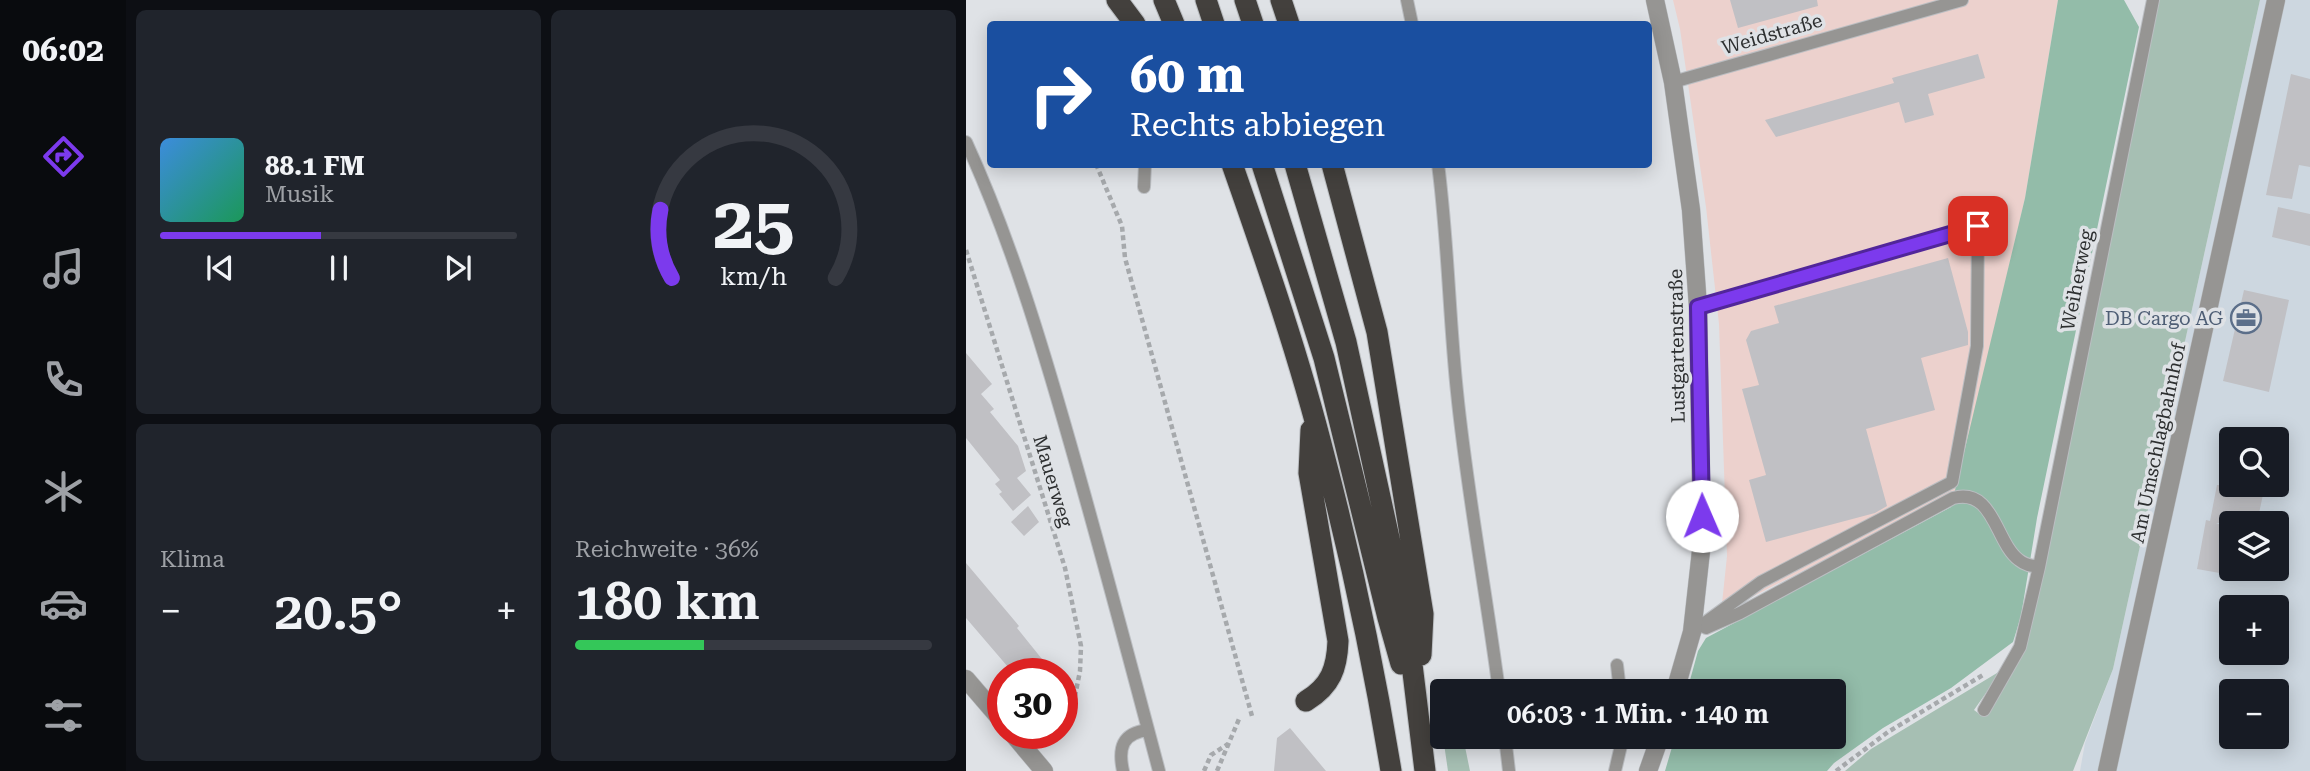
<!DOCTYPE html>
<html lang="de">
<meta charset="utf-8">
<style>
:root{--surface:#171b24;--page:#20242c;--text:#f1f3f6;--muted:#9ea1a6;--line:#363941;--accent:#7c3aed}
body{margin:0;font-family:"Roboto Serif",serif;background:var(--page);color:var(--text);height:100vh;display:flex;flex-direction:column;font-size:26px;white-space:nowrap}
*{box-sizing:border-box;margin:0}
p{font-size:23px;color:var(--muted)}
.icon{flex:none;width:38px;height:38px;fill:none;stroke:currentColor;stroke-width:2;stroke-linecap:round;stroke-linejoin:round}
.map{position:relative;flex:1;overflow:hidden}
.side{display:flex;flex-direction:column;gap:10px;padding:10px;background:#0d0f14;width:840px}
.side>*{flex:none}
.banner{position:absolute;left:21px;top:21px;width:665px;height:147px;border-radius:7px;box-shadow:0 4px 18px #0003;background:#1a4fa0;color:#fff;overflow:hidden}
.tools{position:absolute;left:1253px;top:427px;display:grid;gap:14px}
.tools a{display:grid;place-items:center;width:70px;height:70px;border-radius:7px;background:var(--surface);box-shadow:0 4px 18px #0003;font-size:35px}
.speed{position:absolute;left:21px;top:658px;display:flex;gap:14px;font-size:35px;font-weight:700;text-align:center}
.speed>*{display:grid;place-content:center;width:91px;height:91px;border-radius:50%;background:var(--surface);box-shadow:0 4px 18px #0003;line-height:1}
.speed .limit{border:10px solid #d22;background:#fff;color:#111}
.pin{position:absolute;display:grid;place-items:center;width:60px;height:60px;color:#fff;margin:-30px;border-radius:14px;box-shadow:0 4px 10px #0006}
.me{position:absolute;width:77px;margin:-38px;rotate:359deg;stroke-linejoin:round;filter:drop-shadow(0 0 5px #0008)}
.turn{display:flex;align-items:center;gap:24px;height:147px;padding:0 28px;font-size:32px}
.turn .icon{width:91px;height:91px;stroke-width:2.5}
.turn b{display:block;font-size:49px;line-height:60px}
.big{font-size:52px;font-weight:600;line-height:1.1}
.side .tile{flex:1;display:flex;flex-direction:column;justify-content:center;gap:10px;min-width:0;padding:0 24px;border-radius:10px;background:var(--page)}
.side .dial{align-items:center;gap:0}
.dial svg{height:182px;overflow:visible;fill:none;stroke:var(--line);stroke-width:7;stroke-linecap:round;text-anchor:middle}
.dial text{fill:var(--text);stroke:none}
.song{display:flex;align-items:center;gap:21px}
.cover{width:84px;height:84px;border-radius:10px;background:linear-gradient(135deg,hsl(210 70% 55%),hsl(150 70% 35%))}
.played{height:7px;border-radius:4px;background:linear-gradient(90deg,var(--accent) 45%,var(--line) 45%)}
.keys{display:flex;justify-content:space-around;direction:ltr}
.heat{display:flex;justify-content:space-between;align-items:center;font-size:38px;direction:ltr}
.charge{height:10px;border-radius:5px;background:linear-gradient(90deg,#34c759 36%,var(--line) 0)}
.side .tiles{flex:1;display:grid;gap:10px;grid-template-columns:repeat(2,1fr)}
.trip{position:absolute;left:464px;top:679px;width:416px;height:70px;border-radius:7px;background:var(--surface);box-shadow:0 4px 18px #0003;font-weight:600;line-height:70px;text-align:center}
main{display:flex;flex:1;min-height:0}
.menu{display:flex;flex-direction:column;width:126px;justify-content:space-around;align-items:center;background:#090b0e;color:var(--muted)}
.menu .icon{width:49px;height:49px}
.menu .active{color:var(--accent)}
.menu b{font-size:32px;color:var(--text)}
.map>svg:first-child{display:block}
.industrial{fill:#ecd1cd}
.built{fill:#cdd7e0;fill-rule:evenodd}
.green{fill:#a6bfb3}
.forest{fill:#93bca9}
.building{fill:#c0c0c4}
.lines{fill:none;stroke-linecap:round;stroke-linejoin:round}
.service-casing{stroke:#bbbec2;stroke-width:14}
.minor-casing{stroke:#bbbec2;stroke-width:19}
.motorway-casing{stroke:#bbbec2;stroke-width:23}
.path{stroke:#a6a9ac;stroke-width:4.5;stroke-dasharray:5 3.5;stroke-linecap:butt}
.service{stroke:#969593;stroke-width:12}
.minor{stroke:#969593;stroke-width:18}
.motorway{stroke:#43403d;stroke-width:21}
.route-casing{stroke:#51269a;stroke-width:18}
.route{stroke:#7c3aed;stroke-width:12}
.labels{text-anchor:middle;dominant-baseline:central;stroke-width:7;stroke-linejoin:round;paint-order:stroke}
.street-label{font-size:19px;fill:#2d2f30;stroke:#dfe2e6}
.service-label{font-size:19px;fill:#4e5e75;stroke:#dfe2e6;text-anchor:end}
</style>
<main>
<nav class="menu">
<b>06:02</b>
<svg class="icon active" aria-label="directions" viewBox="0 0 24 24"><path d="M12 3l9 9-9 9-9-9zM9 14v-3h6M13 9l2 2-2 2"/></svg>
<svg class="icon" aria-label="music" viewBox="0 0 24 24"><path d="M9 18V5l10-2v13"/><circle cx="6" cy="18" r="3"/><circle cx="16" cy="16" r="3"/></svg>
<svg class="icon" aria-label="phone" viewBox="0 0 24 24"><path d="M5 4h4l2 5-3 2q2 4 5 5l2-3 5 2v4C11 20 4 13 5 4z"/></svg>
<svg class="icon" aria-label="climate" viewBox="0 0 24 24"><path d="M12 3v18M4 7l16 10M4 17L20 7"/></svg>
<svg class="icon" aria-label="car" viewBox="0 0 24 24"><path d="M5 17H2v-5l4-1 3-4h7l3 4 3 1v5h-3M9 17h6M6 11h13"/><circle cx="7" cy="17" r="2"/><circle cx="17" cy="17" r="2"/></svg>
<svg class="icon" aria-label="filters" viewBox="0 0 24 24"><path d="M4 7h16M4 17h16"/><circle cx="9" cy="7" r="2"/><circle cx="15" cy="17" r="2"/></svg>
</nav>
<section class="side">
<div class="tiles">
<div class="tile">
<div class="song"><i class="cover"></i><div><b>88.1 FM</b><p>Musik</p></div></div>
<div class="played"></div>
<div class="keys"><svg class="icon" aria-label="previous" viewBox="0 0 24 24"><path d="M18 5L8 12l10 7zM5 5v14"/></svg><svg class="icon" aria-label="pause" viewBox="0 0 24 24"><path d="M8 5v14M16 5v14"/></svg><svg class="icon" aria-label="next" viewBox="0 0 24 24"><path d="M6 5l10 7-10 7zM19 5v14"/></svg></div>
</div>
<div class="tile dial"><svg viewBox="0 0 100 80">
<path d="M14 69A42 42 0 1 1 86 69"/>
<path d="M14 69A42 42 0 0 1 9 39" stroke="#7c3aed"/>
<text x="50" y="56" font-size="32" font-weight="700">25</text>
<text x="50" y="72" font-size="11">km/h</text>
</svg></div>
<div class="tile"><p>Klima</p>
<div class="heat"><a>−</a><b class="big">20.5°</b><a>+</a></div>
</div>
<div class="tile"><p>Reichweite · 36%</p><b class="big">180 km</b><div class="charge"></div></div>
</div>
</section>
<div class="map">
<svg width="1344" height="771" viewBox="0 0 1344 771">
<rect width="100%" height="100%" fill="#dfe2e6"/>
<path class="industrial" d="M707,0H1092L1059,198L990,492L755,613L761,556L753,324L740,207L714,29Z"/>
<path class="built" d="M1294,0H1344V771H1114L1119,743L1147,669ZM1265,439H1311V485H1265ZM1265,523H1311V569H1265ZM1265,607H1311V653H1265ZM1265,691H1311V737H1265Z"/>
<path class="green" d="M1187,0H1294L1147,669L1107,771H879L905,749L1036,670L1008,710L1016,716L1054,647Z
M477,737H497L504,771H482Z"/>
<path class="forest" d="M1092,0H1158L1173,27L1071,518L1055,616L1047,642L985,688L917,728L868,763L861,771H699L709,737H868V691H721L732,651L740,638L985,507L1059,198Z"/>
<path class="building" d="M764,0H851L852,6L772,28Z
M1012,54L1019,78L962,94L968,115L939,123L933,102L810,137L799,120L928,83L926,78Z
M1325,74L1344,79V167L1333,165L1326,199L1300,195Z
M1312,207L1344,214V246L1306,237Z
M982,258L1002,332V345L955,358L969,410L900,429L921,506L909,513L800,542L783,480L800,475L776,389L793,385L780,340L785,331L813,323L808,306Z
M1278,290L1323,300L1303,392L1257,381Z
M0,353L26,384L15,394L28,409L24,412L52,446L60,471L51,478L65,495L47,511L33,494L36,492L29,484L34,480L0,438Z
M1251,485H1299L1291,523H1250L1265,529V575L1231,569L1240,520L1244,521Z
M62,506L73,522L58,536L45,522Z
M0,563L53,626L51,628L88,674H48L0,618Z
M324,728L360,771H308L311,738Z"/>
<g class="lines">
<g class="service-casing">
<path id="service" d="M441,0L446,24
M707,82L996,0
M0,142C44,238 75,341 104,443C135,552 164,661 193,771
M472,164C482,240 483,316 491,392C501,492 520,591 533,691
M178,187L179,164
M740,628L774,613L987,498C1028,487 1029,542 1053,560C1059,565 1065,566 1073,567
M726,632L795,582L986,482L1011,346L1012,226L732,307
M651,665L654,691
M1018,710L1054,647L1073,567L1187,0
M539,737L543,771
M157,771C152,748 156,733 182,730
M649,771L657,737"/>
</g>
<g class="minor-casing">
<path id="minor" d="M689,0L707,82L725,210L732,307L736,542L726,632L709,691
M0,679L37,722
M46,733L78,771
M682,771L694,737
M1141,771L1310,0"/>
</g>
<g class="motorway-casing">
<path id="motorway" d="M151,0L169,24
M198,0L208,24
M240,0L248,24
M279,0L287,24
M315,0L323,24
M266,164C300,261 334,359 359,459C386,562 408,666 425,771
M296,164L358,358L422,618L435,664
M329,164L380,342L440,615L459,771
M366,164L411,332L457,614L455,655
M340,701C365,686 371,668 372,641L343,473L345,430"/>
</g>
<path class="path" d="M130,164L156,226L159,258L286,716
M0,250L99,568L115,646L114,671L108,701L96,722
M238,771L245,755L262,744
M251,771L273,719
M870,771L922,732L1017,675"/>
<use href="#service" class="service"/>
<use href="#minor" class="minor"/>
<use href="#motorway" class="motorway"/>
</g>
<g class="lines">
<g class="route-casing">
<path id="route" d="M736,516L732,307L1012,226"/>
</g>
<use href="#route" class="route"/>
</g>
<defs>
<g id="office-ring" transform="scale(1.575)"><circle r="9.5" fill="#dfe2e6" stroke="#5c6f8a" stroke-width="1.5"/><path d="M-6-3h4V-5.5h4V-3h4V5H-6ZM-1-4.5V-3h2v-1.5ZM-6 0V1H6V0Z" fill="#5c6f8a"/></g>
</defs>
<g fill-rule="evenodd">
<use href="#office-ring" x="1280" y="318"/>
</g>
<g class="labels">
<g class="street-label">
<text transform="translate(806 34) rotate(-16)">Weidstraße</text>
<text transform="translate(1111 280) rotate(-79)">Weiherweg</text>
<text transform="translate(711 346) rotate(-91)">Lustgartenstraße</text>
<text transform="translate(1192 443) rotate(-78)">Am Umschlagbahnhof</text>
<text transform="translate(87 481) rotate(73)">Mauerweg</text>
</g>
<g class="service-label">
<text x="1257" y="318">DB Cargo AG</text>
</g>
</g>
</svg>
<div class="tools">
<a><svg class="icon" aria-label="search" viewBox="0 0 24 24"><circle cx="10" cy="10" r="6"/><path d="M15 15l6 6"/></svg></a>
<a><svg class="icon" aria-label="layers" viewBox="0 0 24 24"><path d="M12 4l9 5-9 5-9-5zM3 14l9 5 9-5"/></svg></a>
<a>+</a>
<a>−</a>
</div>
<div class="speed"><div class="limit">30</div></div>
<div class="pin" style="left:1012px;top:226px;background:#d93025"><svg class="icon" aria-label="arrive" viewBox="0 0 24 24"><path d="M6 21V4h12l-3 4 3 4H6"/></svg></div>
<svg class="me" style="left:736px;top:516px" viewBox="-20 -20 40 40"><circle r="19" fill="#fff"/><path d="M0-13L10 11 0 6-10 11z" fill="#7c3aed"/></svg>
<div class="trip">06:03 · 1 Min. · 140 m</div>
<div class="banner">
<div class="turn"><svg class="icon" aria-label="right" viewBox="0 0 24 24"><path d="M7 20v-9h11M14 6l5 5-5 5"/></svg><div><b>60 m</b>Rechts abbiegen</div></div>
</div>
</div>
</main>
